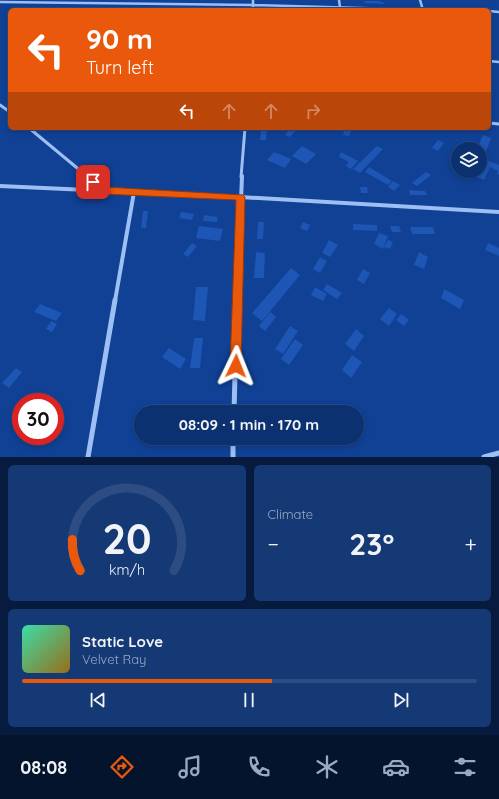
<!DOCTYPE html>
<meta charset="utf-8">
<style>
:root{--surface:#0c3170;--page:#153975;--text:#f1f3f6;--muted:#9aa9c3;--line:#2c4c83;--accent:#ea580c}
body{margin:0;font-family:Quicksand,sans-serif;background:var(--page);color:var(--text);height:100vh;display:flex;flex-direction:column;font-size:15px;white-space:nowrap}
*{box-sizing:border-box;margin:0}
p{font-size:13px;color:var(--muted)}
.icon{flex:none;width:22px;height:22px;fill:none;stroke:currentColor;stroke-width:2;stroke-linecap:round;stroke-linejoin:round}
.map{position:relative;height:457px;overflow:hidden}
.details{display:flex;flex-direction:column;gap:8px;padding:8px;background:#071b3e;flex:1}
.details>*{flex:none}
.banner{position:absolute;left:8px;top:8px;width:483px;height:122px;border-radius:6px;box-shadow:0 2px 6px #0003,0 0 0 1px var(--line);background:#ea580c;color:#fff;overflow:hidden}
.controls{position:absolute;left:451px;top:142px;display:grid;gap:8px}
.controls a{display:grid;place-items:center;width:36px;height:36px;border-radius:50%;background:var(--surface);box-shadow:0 2px 6px #0003,0 0 0 1px var(--line);font-size:20px}
.speed{position:absolute;left:12px;top:393px;display:flex;gap:8px;font-size:20px;font-weight:700;text-align:center}
.speed>*{display:grid;place-content:center;width:52px;height:52px;border-radius:50%;background:var(--surface);box-shadow:0 2px 6px #0003,0 0 0 1px var(--line);line-height:1}
.speed .limit{border:6px solid #d22;background:#fff;color:#111}
.pin{position:absolute;display:grid;place-items:center;width:34px;height:34px;color:#fff;margin:-17px;border-radius:8px;box-shadow:0 2px 6px #0006}
.me{position:absolute;width:44px;margin:-22px;rotate:2deg;stroke-linejoin:round;filter:drop-shadow(0 0 3px #0008)}
.turn{display:flex;align-items:center;gap:14px;height:84px;padding:0 12px;font-size:18px}
.turn .icon{width:52px;height:52px;stroke-width:2.5}
.turn b{display:block;font-size:28px;line-height:34px}
.lanes{display:flex;align-items:center;height:38px;padding:0 12px;background:#0003;justify-content:center;gap:20px;direction:ltr}
.lanes .off{opacity:.35}
.big{font-size:30px;font-weight:700;line-height:1.1}
.details .tile{flex:1;display:flex;flex-direction:column;justify-content:center;gap:6px;min-width:0;padding:0 14px;border-radius:6px;background:var(--page)}
.details .dial{align-items:center;gap:0}
.dial svg{height:104px;overflow:visible;fill:none;stroke:var(--line);stroke-width:7;stroke-linecap:round;text-anchor:middle}
.dial text{fill:var(--text);stroke:none}
.song{display:flex;align-items:center;gap:12px}
.cover{width:48px;height:48px;border-radius:6px;background:linear-gradient(135deg,hsl(160 70% 55%),hsl(40 70% 35%))}
.played{height:4px;border-radius:2px;background:linear-gradient(90deg,var(--accent) 55%,var(--line) 55%)}
.keys{display:flex;justify-content:space-around;direction:ltr}
.heat{display:flex;justify-content:space-between;align-items:center;font-size:22px;direction:ltr}
.details .tiles{flex:1;display:grid;gap:8px;grid-template-columns:1fr 1fr}
.tile:last-child{grid-column:span 2}
.trip{position:absolute;left:134px;top:405px;width:230px;height:40px;border-radius:20px;background:var(--surface);box-shadow:0 2px 6px #0003,0 0 0 1px var(--line);font-weight:700;line-height:40px;text-align:center}
.dock{display:flex;height:64px;justify-content:space-around;align-items:center;background:#05142d;color:var(--muted)}
.dock .icon{width:28px;height:28px}
.dock .selected{color:var(--accent)}
.dock b{font-size:18px;color:var(--text)}
.map>svg:first-child{display:block}
.building{fill:#1d56b4}
.lines{fill:none;stroke-linecap:round;stroke-linejoin:round}
.minor-far3{stroke:#9ebff4;stroke-width:2.5}
.minor-far2{stroke:#9ebff4;stroke-width:3}
.minor-far1{stroke:#9ebff4;stroke-width:4}
.minor{stroke:#9ebff4;stroke-width:5}
.route{fill:#ea580c;stroke:#983908}
</style>
<div class="map">
<svg width="499" height="457" viewBox="0 0 499 457">
<rect width="100%" height="100%" fill="#104195"/>
<path class="building" d="M364,1H378L383,2L384,4L365,3Z
M291,128L296,130L290,137L285,135Z
M345,128H352L349,136L343,135Z
M261,129H267L266,140H260Z
M483,135L491,138L484,157L480,155V149H477Z
M438,140L444,143L438,151L432,148Z
M302,146L316,154L306,164L292,156Z
M377,146L383,149L360,173L353,169Z
M274,152L291,159L285,168L267,160Z
M341,152L358,161L351,169L346,166L349,162L339,157Z
M484,159L499,165V175L497,174L498,171L490,167L484,180L477,177Z
M369,167L392,181L388,185L365,172Z
M426,172L431,175L417,186L412,183Z
M393,181L400,185L394,191L388,187Z
M360,187H367L368,193H361Z
M409,190L425,191L427,195H410Z
M143,211H148L146,228H141Z
M181,212L194,214L192,220L179,218Z
M204,215L218,217L217,222L203,221Z
M258,222H264L263,239H257Z
M303,222L310,225L307,231L300,228Z
M353,224L377,225V231L353,230Z
M199,226L223,229L220,241L196,238Z
M390,226H399L401,232H392Z
M410,227H433L435,234H412Z
M379,233L388,236L383,249L374,244Z
M329,240L338,245L330,257L322,253Z
M388,240L393,242L390,249L384,247Z
M192,243L197,246L188,257L183,254Z
M488,243L499,248V256L485,250Z
M256,252L265,253L264,278H254Z
M419,252L428,257L424,269L414,265Z
M320,257L327,261L320,273L313,269Z
M291,268L300,275L262,321L252,313Z
M363,269L370,273L364,284L357,280Z
M327,284L342,293L337,299L323,290Z
M196,287H208L205,321L193,320Z
M315,287L327,294L323,301L311,295Z
M444,289L464,300L460,309L441,298Z
M40,304L62,313L56,321L34,312Z
M389,308L397,314L389,326L380,319Z
M270,312L276,317L265,331L259,326Z
M401,314L409,320L404,326L396,320Z
M51,321L57,324L52,332L46,329Z
M290,326L298,331L283,354L275,349Z
M356,329L364,336L354,351L345,344Z
M194,338H203L200,368H190Z
M295,339L303,345L289,365L281,359Z
M169,348L186,359L180,369L162,357Z
M352,355L362,362L351,378L342,370Z
M16,368L22,372L9,388L2,383Z
M48,394L54,398L51,402H42Z"/>
<g class="lines">
<path class="minor-far3" d="M253,0V10
M339,0L340,7
M420,0L423,10
M0,2L253,5L433,10
M489,11L499,12
M489,61L499,62"/>
<path class="minor-far2" d="M0,105L10,112
M489,123L499,124
M29,128L88,177
M241,177L245,128"/>
<path class="minor-far1" d="M87,176L103,190
M0,186L240,197L499,212
M115,301L134,192
M237,301L242,176"/>
<path class="minor" d="M234,412L237,300
M233,438V457
M88,457L115,300
M484,457L499,453"/>
</g>
<path class="route" d="M93,178L105,187L243,195L245,197L241,366L240,370L236,372L231,370L230,366L236,200L103,194L90,184L88,182Z"/>
</svg>
<div class="controls">
<a><svg class="icon" aria-label="layers" viewBox="0 0 24 24"><path d="M12 4l9 5-9 5-9-5zM3 14l9 5 9-5"/></svg></a>
</div>
<div class="speed"><div class="limit">30</div></div>
<div class="pin" style="left:93px;top:182px;background:#d93025"><svg class="icon" aria-label="arrive" viewBox="0 0 24 24"><path d="M6 21V4h12l-3 4 3 4H6"/></svg></div>
<svg class="me" style="left:236px;top:366px" viewBox="-20 -20 40 40"><path d="M0-17L14 15 0 8-14 15z" fill="#ea580c" stroke="#fff" stroke-width="4"/></svg>
<div class="trip">08:09 · 1 min · 170 m</div>
<div class="banner">
<div class="turn"><svg class="icon" aria-label="left" viewBox="0 0 24 24"><path d="M17 20v-9H6M10 6l-5 5 5 5"/></svg><div><b>90 m</b>Turn left</div></div>
<div class="lanes"><svg class="icon" aria-label="left" viewBox="0 0 24 24"><path d="M17 20v-9H6M10 6l-5 5 5 5"/></svg><svg class="icon off" aria-label="ahead" viewBox="0 0 24 24"><path d="M12 20V5M6 11l6-6 6 6"/></svg><svg class="icon off" aria-label="ahead" viewBox="0 0 24 24"><path d="M12 20V5M6 11l6-6 6 6"/></svg><svg class="icon off" aria-label="right" viewBox="0 0 24 24"><path d="M7 20v-9h11M14 6l5 5-5 5"/></svg></div>
</div>
</div>
<section class="details">
<div class="tiles">
<div class="tile dial"><svg viewBox="0 0 100 80">
<path d="M14 69A42 42 0 1 1 86 69"/>
<path d="M14 69A42 42 0 0 1 8 45" stroke="#ea580c"/>
<text x="50" y="56" font-size="32" font-weight="700">20</text>
<text x="50" y="72" font-size="11">km/h</text>
</svg></div>
<div class="tile"><p>Climate</p>
<div class="heat"><a>−</a><b class="big">23°</b><a>+</a></div>
</div>
<div class="tile">
<div class="song"><i class="cover"></i><div><b>Static Love</b><p>Velvet Ray</p></div></div>
<div class="played"></div>
<div class="keys"><svg class="icon" aria-label="previous" viewBox="0 0 24 24"><path d="M18 5L8 12l10 7zM5 5v14"/></svg><svg class="icon" aria-label="pause" viewBox="0 0 24 24"><path d="M8 5v14M16 5v14"/></svg><svg class="icon" aria-label="next" viewBox="0 0 24 24"><path d="M6 5l10 7-10 7zM19 5v14"/></svg></div>
</div>
</div>
</section>
<nav class="dock">
<b>08:08</b>
<svg class="icon selected" aria-label="directions" viewBox="0 0 24 24"><path d="M12 3l9 9-9 9-9-9zM9 14v-3h6M13 9l2 2-2 2"/></svg>
<svg class="icon" aria-label="music" viewBox="0 0 24 24"><path d="M9 18V5l10-2v13"/><circle cx="6" cy="18" r="3"/><circle cx="16" cy="16" r="3"/></svg>
<svg class="icon" aria-label="phone" viewBox="0 0 24 24"><path d="M5 4h4l2 5-3 2q2 4 5 5l2-3 5 2v4C11 20 4 13 5 4z"/></svg>
<svg class="icon" aria-label="climate" viewBox="0 0 24 24"><path d="M12 3v18M4 7l16 10M4 17L20 7"/></svg>
<svg class="icon" aria-label="car" viewBox="0 0 24 24"><path d="M5 17H2v-5l4-1 3-4h7l3 4 3 1v5h-3M9 17h6M6 11h13"/><circle cx="7" cy="17" r="2"/><circle cx="17" cy="17" r="2"/></svg>
<svg class="icon" aria-label="filters" viewBox="0 0 24 24"><path d="M4 7h16M4 17h16"/><circle cx="9" cy="7" r="2"/><circle cx="15" cy="17" r="2"/></svg>
</nav>
